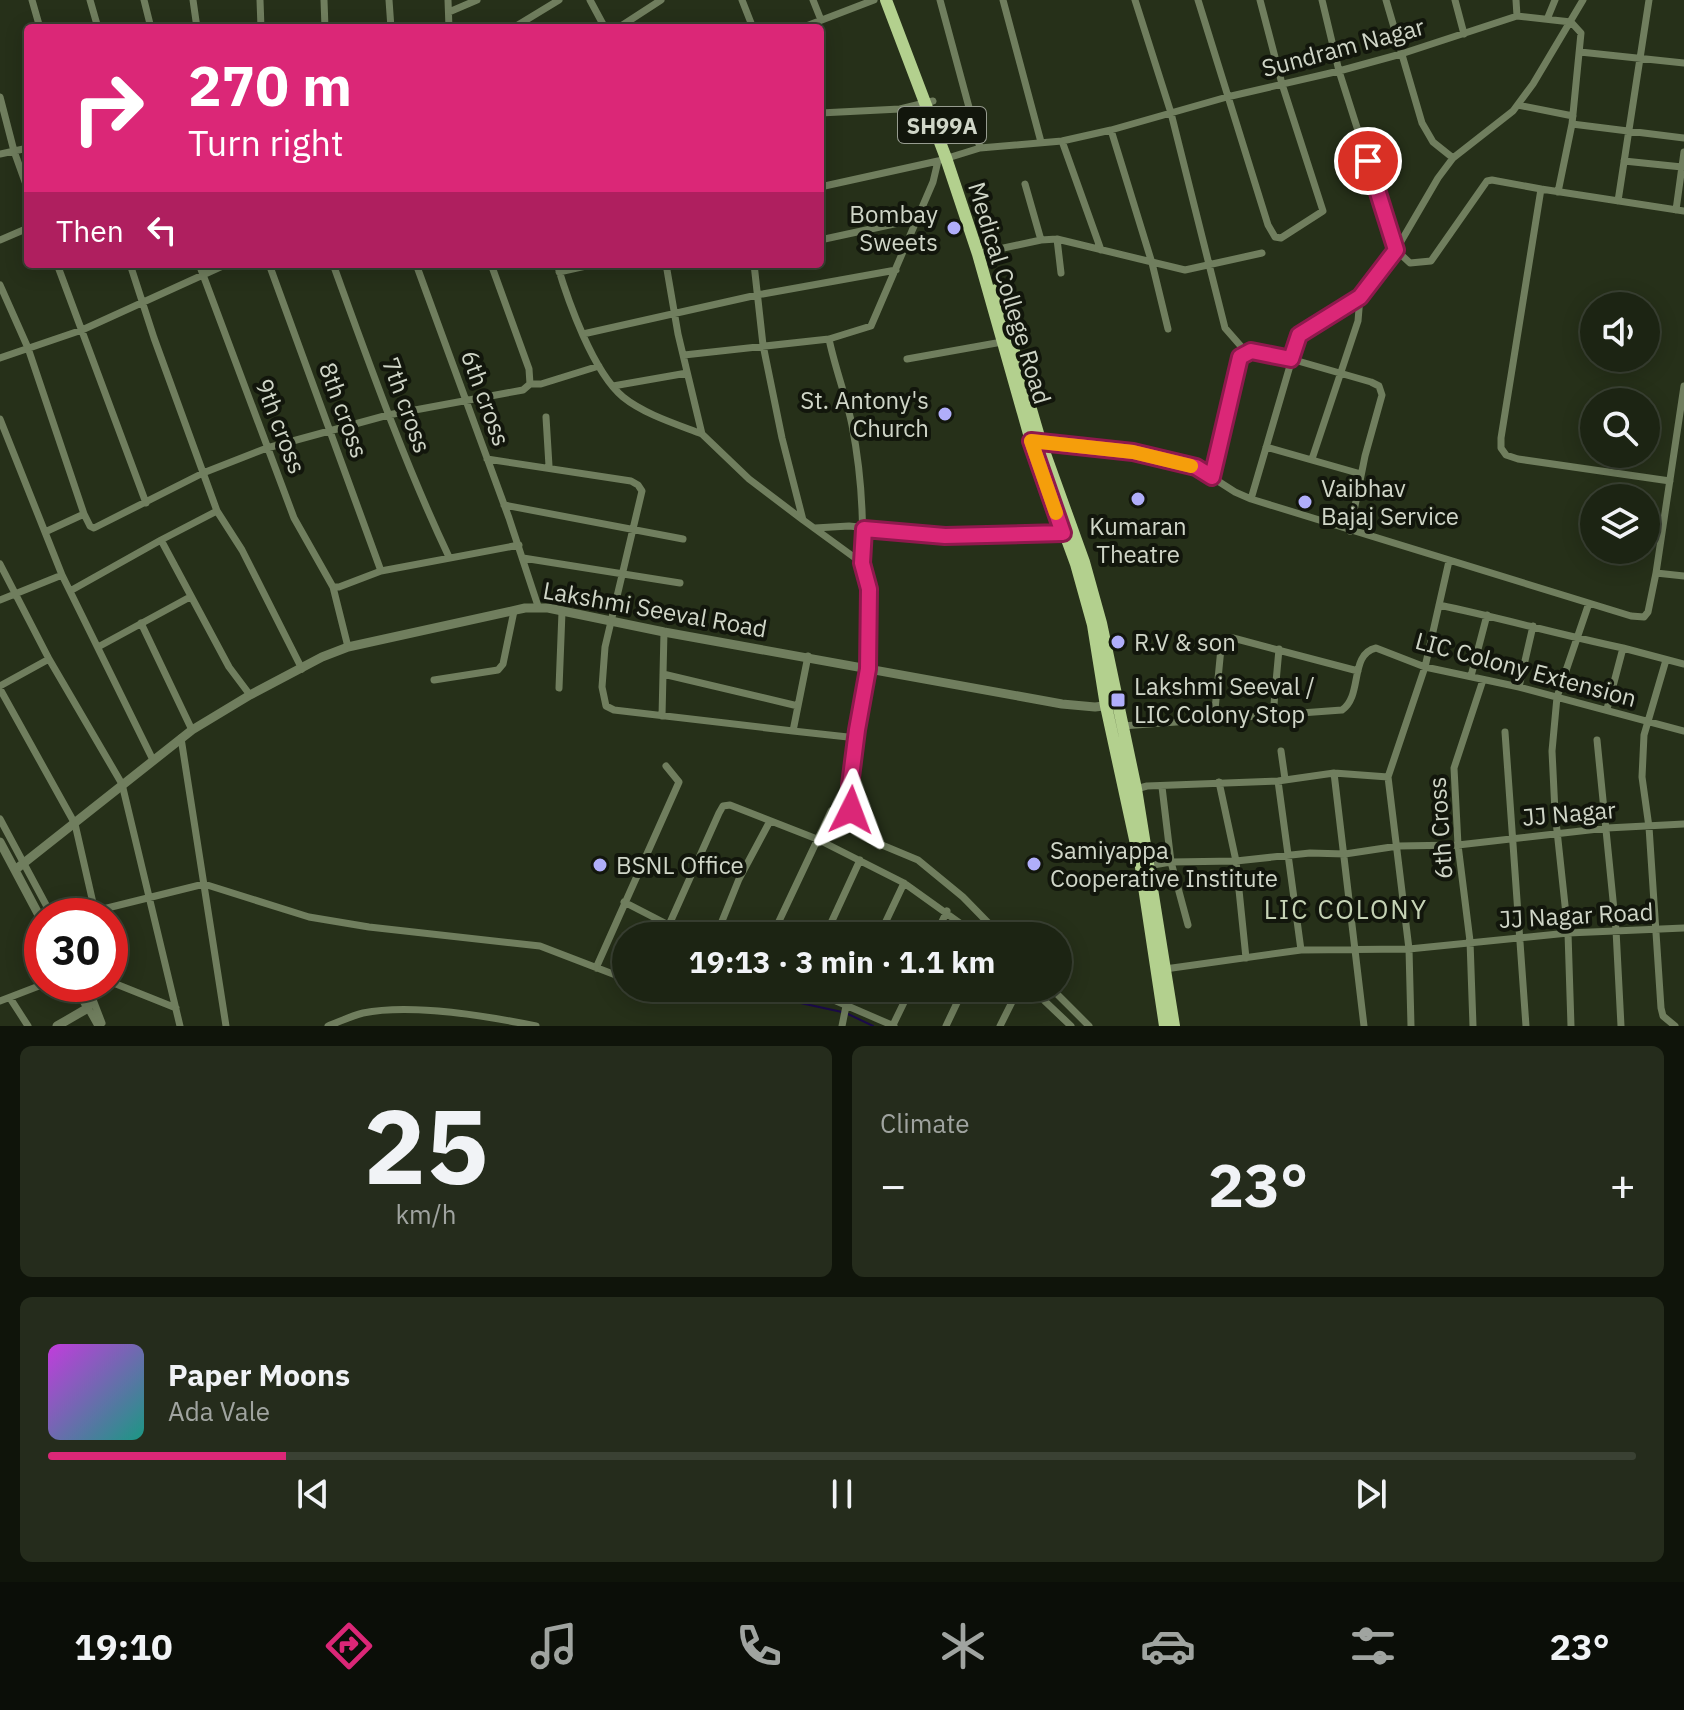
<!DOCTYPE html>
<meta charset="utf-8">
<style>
:root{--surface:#1c2413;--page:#252c1c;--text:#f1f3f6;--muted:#a0a4a0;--line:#3a4133;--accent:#db2777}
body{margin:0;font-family:"IBM Plex Sans",sans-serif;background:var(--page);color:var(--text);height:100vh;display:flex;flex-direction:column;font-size:30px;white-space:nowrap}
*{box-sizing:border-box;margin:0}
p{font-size:26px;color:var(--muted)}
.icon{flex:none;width:44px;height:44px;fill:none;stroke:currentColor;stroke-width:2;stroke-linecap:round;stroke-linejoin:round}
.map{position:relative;height:1026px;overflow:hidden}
.sheet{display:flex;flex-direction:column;gap:20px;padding:20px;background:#0f140a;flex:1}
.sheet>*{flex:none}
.banner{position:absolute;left:24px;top:24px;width:800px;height:244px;border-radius:8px;box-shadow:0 4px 20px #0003,0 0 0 2px var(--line);background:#db2777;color:#fff;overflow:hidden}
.buttons{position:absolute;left:1580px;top:292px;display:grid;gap:16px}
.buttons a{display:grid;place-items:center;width:80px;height:80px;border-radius:50%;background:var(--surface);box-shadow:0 4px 20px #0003,0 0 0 2px var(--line);font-size:40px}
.speed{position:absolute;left:24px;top:898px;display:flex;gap:16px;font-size:40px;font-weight:700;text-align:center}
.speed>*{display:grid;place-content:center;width:104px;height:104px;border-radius:50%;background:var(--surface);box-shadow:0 4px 20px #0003,0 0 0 2px var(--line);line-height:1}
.speed .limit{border:12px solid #d22;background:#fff;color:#111}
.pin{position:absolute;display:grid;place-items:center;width:68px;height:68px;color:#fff;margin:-34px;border:4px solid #fff;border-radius:50%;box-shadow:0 2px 8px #0007}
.me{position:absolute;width:88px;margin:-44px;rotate:3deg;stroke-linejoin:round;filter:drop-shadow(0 0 6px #0008)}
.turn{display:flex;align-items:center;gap:28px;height:168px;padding:0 32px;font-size:36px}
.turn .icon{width:104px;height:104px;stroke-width:2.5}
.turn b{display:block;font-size:56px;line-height:68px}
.then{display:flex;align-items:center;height:76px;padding:0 32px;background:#0003;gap:16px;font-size:30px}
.big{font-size:60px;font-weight:700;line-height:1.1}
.sheet .tile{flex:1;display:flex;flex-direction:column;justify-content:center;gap:12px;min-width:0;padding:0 28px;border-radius:12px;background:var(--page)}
.sheet .dial{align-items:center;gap:0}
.dial b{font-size:104px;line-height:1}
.song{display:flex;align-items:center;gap:24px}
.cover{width:96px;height:96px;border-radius:12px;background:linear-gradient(135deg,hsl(290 70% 55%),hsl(170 70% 35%))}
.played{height:8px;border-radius:4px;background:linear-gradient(90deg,var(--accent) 15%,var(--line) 15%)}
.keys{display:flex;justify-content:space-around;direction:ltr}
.heat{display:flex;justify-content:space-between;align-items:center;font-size:44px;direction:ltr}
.sheet .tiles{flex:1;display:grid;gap:20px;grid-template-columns:1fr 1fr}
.tile:last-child{grid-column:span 2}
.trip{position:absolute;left:612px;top:922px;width:460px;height:80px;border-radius:40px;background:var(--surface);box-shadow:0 4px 20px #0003,0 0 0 2px var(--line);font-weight:700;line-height:80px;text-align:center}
.menu{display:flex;height:128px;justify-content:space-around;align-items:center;background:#0b0e08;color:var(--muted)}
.menu .icon{width:56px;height:56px}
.menu .active{color:var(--accent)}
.menu b{font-size:36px;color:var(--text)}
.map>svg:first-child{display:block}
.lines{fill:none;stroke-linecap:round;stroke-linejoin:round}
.stream{stroke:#1c0b4d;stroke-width:2}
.minor{stroke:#707e5e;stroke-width:7}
.tertiary{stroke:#707e5e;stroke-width:9}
.primary{stroke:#b3d08e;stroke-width:12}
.route-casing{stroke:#8e194d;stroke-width:20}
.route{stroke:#db2777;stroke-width:14}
.slow{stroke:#f59e0b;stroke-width:14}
.poi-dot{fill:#b0aefa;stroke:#12160c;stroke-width:3}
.labels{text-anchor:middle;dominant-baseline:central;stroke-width:8;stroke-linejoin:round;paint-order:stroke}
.shield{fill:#12160c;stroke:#979c90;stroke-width:2}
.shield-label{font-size:22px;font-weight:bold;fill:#d0d6c8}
.street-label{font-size:24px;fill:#d0d6c8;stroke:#12160c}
.poi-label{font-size:24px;fill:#d0d6c8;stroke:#12160c;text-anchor:start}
.neighbourhood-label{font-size:26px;letter-spacing:2px;fill:#c6d3b6;stroke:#12160c}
</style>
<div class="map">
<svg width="1684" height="1026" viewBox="0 0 1684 1026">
<rect width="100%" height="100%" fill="#263019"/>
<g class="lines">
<path class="stream" d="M750,992L842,1012
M848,1014L873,1026"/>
<path class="minor" d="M32,0L40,28
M90,0L98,28
M144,0L151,28
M193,0L197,28
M260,0L261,28
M324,0L325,28
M389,0L391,28
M448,0L449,28
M590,0L605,28
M742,0L753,28
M813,0L821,20
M940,0L980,148
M1003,0L1041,142
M1135,0L1171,113L1225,328L1246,352
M1198,0L1268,225L1275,237L1281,238L1323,211L1282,84L1260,0
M1322,0L1339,71L1396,250L1410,263L1431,261L1487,181L1492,180L1541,189
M1386,0L1422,123L1433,142L1453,158
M1455,0L1464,34
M1516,0L1517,16
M449,12L477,0
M1548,17L1555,0
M513,28L559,0
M618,28L661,0
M801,28L874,0
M1580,52L1684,63
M0,97L14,151L28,190
M1518,105L1573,116
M820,113L900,109L933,101
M1572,124L1684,138
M1111,130L1152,263L1168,329
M1062,141L1101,250
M0,154L28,148
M1624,161L1682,167
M1025,184L1041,240
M820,187L938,161L980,148L1062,141L1111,130L1227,97L1339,71L1401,54L1517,16L1571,22L1581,33L1572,124L1558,192
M1618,201L1649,0
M1676,210L1684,152
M1057,239L1061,273
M0,240L28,228
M820,240L917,219
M985,252L1041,240L1057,239L1185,270L1262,253
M57,264L146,503
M130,264L154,338L217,511L242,550L302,669
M199,264L294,518L333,587L348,647
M269,264L381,571
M333,264C369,363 404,462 449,557
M416,264L509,518L538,606
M557,264C568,301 593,372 623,397C644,414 676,424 702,434
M666,264L678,334L702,434L749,479L803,520L782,438L763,345L754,264
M559,272L595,264
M0,285L28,348L84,514L90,526L94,528L203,473L267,448L388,415L523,390L530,384L529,369L491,264
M583,334L757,295L896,270
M829,339C835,368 846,396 852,425C861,471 864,516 862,563
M684,355L829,339L871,326L933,182L938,161
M0,358L82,330L227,264
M907,359L1002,342
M530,384H541L599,366
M613,386L687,373
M546,417L549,466
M0,419L62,575L0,600
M1037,441L1133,452L1196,467L1235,492L1251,499L1631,616L1644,617L1648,612L1656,573L1684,576
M1266,447L1361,474
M487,459L631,481L638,485L642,491L605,647L602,687L606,706L614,710L793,731L808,656
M1312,459L1358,321L1360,297
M1212,477L1240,357L1246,352L1291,359L1371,382L1379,386L1382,395L1365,456L1350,531
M1670,481L1518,459L1506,455L1501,448V438L1541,189L1684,211
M1251,499L1299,335L1360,297L1396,250L1438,178L1453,158L1513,111L1533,84L1583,0
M504,505L683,539
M803,520L862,563L867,577L868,669L850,785L851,810L857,829L870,840L918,860L963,897L1001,936
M815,528L849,526L945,536L1063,533
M45,532L84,514
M161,540L229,667L250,695
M523,558L680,583
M0,564L49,659L122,784L180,1026
M1656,573L1684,386
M62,575L153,760
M333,587H339L381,571L519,545
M70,591L161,540L217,511
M1439,605C1501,618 1561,635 1623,648L1607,709
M141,623L192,730
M98,647L190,597
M1623,648L1684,664
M1666,660L1644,735L1642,777L1649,827L1661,1008L1663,1016L1675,1026
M663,674L798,706
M1471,676L1487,615
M434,680L498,670L503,664L514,611
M0,686L49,659
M1519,687L1533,626
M559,688L562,612
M0,689L75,824L96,916
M1273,715L1279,649
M662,716L664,632
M1214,720L1221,648L1225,640L1233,638L1358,671
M1122,726L1342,710C1363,696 1349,654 1376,648L1425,667L1519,687L1684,731
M793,731L857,738
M1505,732L1526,1026
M181,738L226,1026
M1597,740L1616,930L1621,1026
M1281,751L1285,779
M1334,773L1364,1026
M1278,781L1301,950
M1219,782L1236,861L1246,958
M1162,787L1171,862L1188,925
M1136,789L1147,786L1278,781L1334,773L1388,777
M0,819L52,916
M1147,866L1171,862L1236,861L1310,853L1345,854L1398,846L1458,845L1607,828L1684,824
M624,902L690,936
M75,916L204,884L309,917L369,927L540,946L626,979
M664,936L719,813L723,806L730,805L817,839L904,883L978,936
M716,936L739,879L770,821
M772,936L831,811
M825,936L860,860
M879,936L904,883
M935,936L947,911
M596,968L679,782L666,766
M1165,969L1301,950L1409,949L1568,933L1684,928
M110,978L111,982L176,1008
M87,984L102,1023
M662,988L684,992L694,988
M710,988L734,994L748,991L749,988
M806,988L894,1026
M1031,988L1071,1026
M1051,988L1089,1026
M10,998L28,1026
M0,1001L39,986
M92,1004L88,1008L98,1026
M893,1025L911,988
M328,1026C339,1022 351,1016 363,1013C412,1003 487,1016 536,1026
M842,1026L846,1006L854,988
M946,1026L964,988
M1000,1026L1019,988
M1411,1026L1409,949L1388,777L1425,667L1449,561
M1473,1026L1470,941L1458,845L1454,768L1483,680
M1571,1026L1568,933L1555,812L1552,751L1557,697L1589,603"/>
<path class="tertiary" d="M0,842L42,921
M15,870L192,730L250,695L322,657L348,647L525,608H548L664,632L1062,704L1095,707L1112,705
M57,1026L88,1008L75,984"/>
<path class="primary" d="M886,0L946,158L978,254L1031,441L1076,564L1093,625L1106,706L1141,867L1165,1026
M996,290L1040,440L1084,562L1101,623L1136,789L1174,1026"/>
</g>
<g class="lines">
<g class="route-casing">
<path id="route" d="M851,810L850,785L857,730L868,669L869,589L862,563L864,529L945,536L1063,533L1031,441L1133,452L1196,467L1212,477L1240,357L1251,351L1291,359L1299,335L1360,297L1396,250L1368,161"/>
</g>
<use href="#route" class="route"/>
<path class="slow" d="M1056,513L1031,441L1133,452L1191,466"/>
</g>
<g class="poi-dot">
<circle cx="954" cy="228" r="8"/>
<circle cx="945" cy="414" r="8"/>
<circle cx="1138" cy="499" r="8"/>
<circle cx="1305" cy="502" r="8"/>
<circle cx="1118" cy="642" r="8"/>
<rect x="1110" y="692" width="16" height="16" rx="4"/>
<circle cx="1034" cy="864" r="8"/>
<circle cx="600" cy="865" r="8"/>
</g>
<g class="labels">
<rect class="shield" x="898" y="107" width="88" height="36" rx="6"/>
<g class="shield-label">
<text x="942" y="125">SH99A</text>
</g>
<g class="street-label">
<text transform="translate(1343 47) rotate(-15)">Sundram Nagar</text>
<text transform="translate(1010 293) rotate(73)">Medical College Road</text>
<text transform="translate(486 398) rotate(70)">6th cross</text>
<text transform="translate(407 405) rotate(70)">7th cross</text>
<text transform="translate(344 410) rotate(70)">8th cross</text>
<text transform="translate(281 426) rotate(69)">9th cross</text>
<text transform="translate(655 609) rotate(10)">Lakshmi Seeval Road</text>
<text transform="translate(1526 669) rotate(15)">LIC Colony Extension</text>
<text transform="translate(1569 813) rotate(-5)">JJ Nagar</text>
<text transform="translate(1440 828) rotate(-94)">6th Cross</text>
<text transform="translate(1576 915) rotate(-3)">JJ Nagar Road</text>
</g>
<g class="poi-label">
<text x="938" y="214" text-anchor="end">Bombay<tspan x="938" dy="28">Sweets</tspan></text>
<text x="929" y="400" text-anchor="end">St. Antony's<tspan x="929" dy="28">Church</tspan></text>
<text x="1321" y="488">Vaibhav<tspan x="1321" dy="28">Bajaj Service</tspan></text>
<text x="1138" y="526" text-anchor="middle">Kumaran<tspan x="1138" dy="28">Theatre</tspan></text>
<text x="1134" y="642">R.V &amp; son</text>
<text x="1134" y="686">Lakshmi Seeval /<tspan x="1134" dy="28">LIC Colony Stop</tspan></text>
<text x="1050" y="850">Samiyappa<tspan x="1050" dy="28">Cooperative Institute</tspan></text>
<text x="616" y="865">BSNL Office</text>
</g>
<g class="neighbourhood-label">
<text x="1346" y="909">LIC COLONY</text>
</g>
</g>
</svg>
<div class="buttons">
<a><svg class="icon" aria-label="sound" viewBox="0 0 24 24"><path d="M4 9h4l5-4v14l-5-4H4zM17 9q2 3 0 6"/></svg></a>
<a><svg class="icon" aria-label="search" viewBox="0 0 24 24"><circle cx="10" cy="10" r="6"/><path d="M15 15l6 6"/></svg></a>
<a><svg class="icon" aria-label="layers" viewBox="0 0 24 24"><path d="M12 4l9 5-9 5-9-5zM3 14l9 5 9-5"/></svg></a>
</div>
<div class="speed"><div class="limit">30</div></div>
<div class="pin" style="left:1368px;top:161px;background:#d93025"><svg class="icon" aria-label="arrive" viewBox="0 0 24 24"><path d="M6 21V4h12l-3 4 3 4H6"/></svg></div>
<svg class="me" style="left:851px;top:810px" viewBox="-20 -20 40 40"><path d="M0-17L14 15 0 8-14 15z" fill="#db2777" stroke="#fff" stroke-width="4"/></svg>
<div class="trip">19:13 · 3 min · 1.1 km</div>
<div class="banner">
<div class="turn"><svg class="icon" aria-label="right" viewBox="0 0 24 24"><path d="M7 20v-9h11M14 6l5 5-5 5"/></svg><div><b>270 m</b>Turn right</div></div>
<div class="then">Then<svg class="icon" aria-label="left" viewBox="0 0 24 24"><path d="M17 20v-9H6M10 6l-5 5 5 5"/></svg></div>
</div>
</div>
<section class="sheet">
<div class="tiles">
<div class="tile dial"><b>25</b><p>km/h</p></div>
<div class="tile"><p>Climate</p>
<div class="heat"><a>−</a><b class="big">23°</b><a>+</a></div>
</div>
<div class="tile">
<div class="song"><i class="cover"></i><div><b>Paper Moons</b><p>Ada Vale</p></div></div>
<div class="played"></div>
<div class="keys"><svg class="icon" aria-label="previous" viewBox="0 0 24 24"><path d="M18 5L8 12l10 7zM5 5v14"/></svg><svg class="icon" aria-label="pause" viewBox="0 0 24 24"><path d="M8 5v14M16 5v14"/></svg><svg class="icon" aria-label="next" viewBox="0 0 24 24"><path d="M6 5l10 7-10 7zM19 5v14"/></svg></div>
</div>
</div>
</section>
<nav class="menu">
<b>19:10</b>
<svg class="icon active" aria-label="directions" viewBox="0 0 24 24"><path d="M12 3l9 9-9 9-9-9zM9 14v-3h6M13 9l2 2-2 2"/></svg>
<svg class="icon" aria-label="music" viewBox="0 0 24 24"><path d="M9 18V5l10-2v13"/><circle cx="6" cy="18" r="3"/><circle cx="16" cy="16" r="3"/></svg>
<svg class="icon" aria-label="phone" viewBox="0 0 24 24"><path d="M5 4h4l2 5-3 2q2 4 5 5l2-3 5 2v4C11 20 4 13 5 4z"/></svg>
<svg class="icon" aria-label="climate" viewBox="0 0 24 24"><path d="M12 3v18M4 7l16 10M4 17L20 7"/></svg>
<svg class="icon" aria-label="car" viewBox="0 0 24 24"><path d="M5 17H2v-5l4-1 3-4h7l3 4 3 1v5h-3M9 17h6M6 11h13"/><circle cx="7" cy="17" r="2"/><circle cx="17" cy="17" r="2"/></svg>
<svg class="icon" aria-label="filters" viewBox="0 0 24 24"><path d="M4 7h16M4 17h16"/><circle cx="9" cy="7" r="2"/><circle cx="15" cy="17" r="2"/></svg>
<b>23°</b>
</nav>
